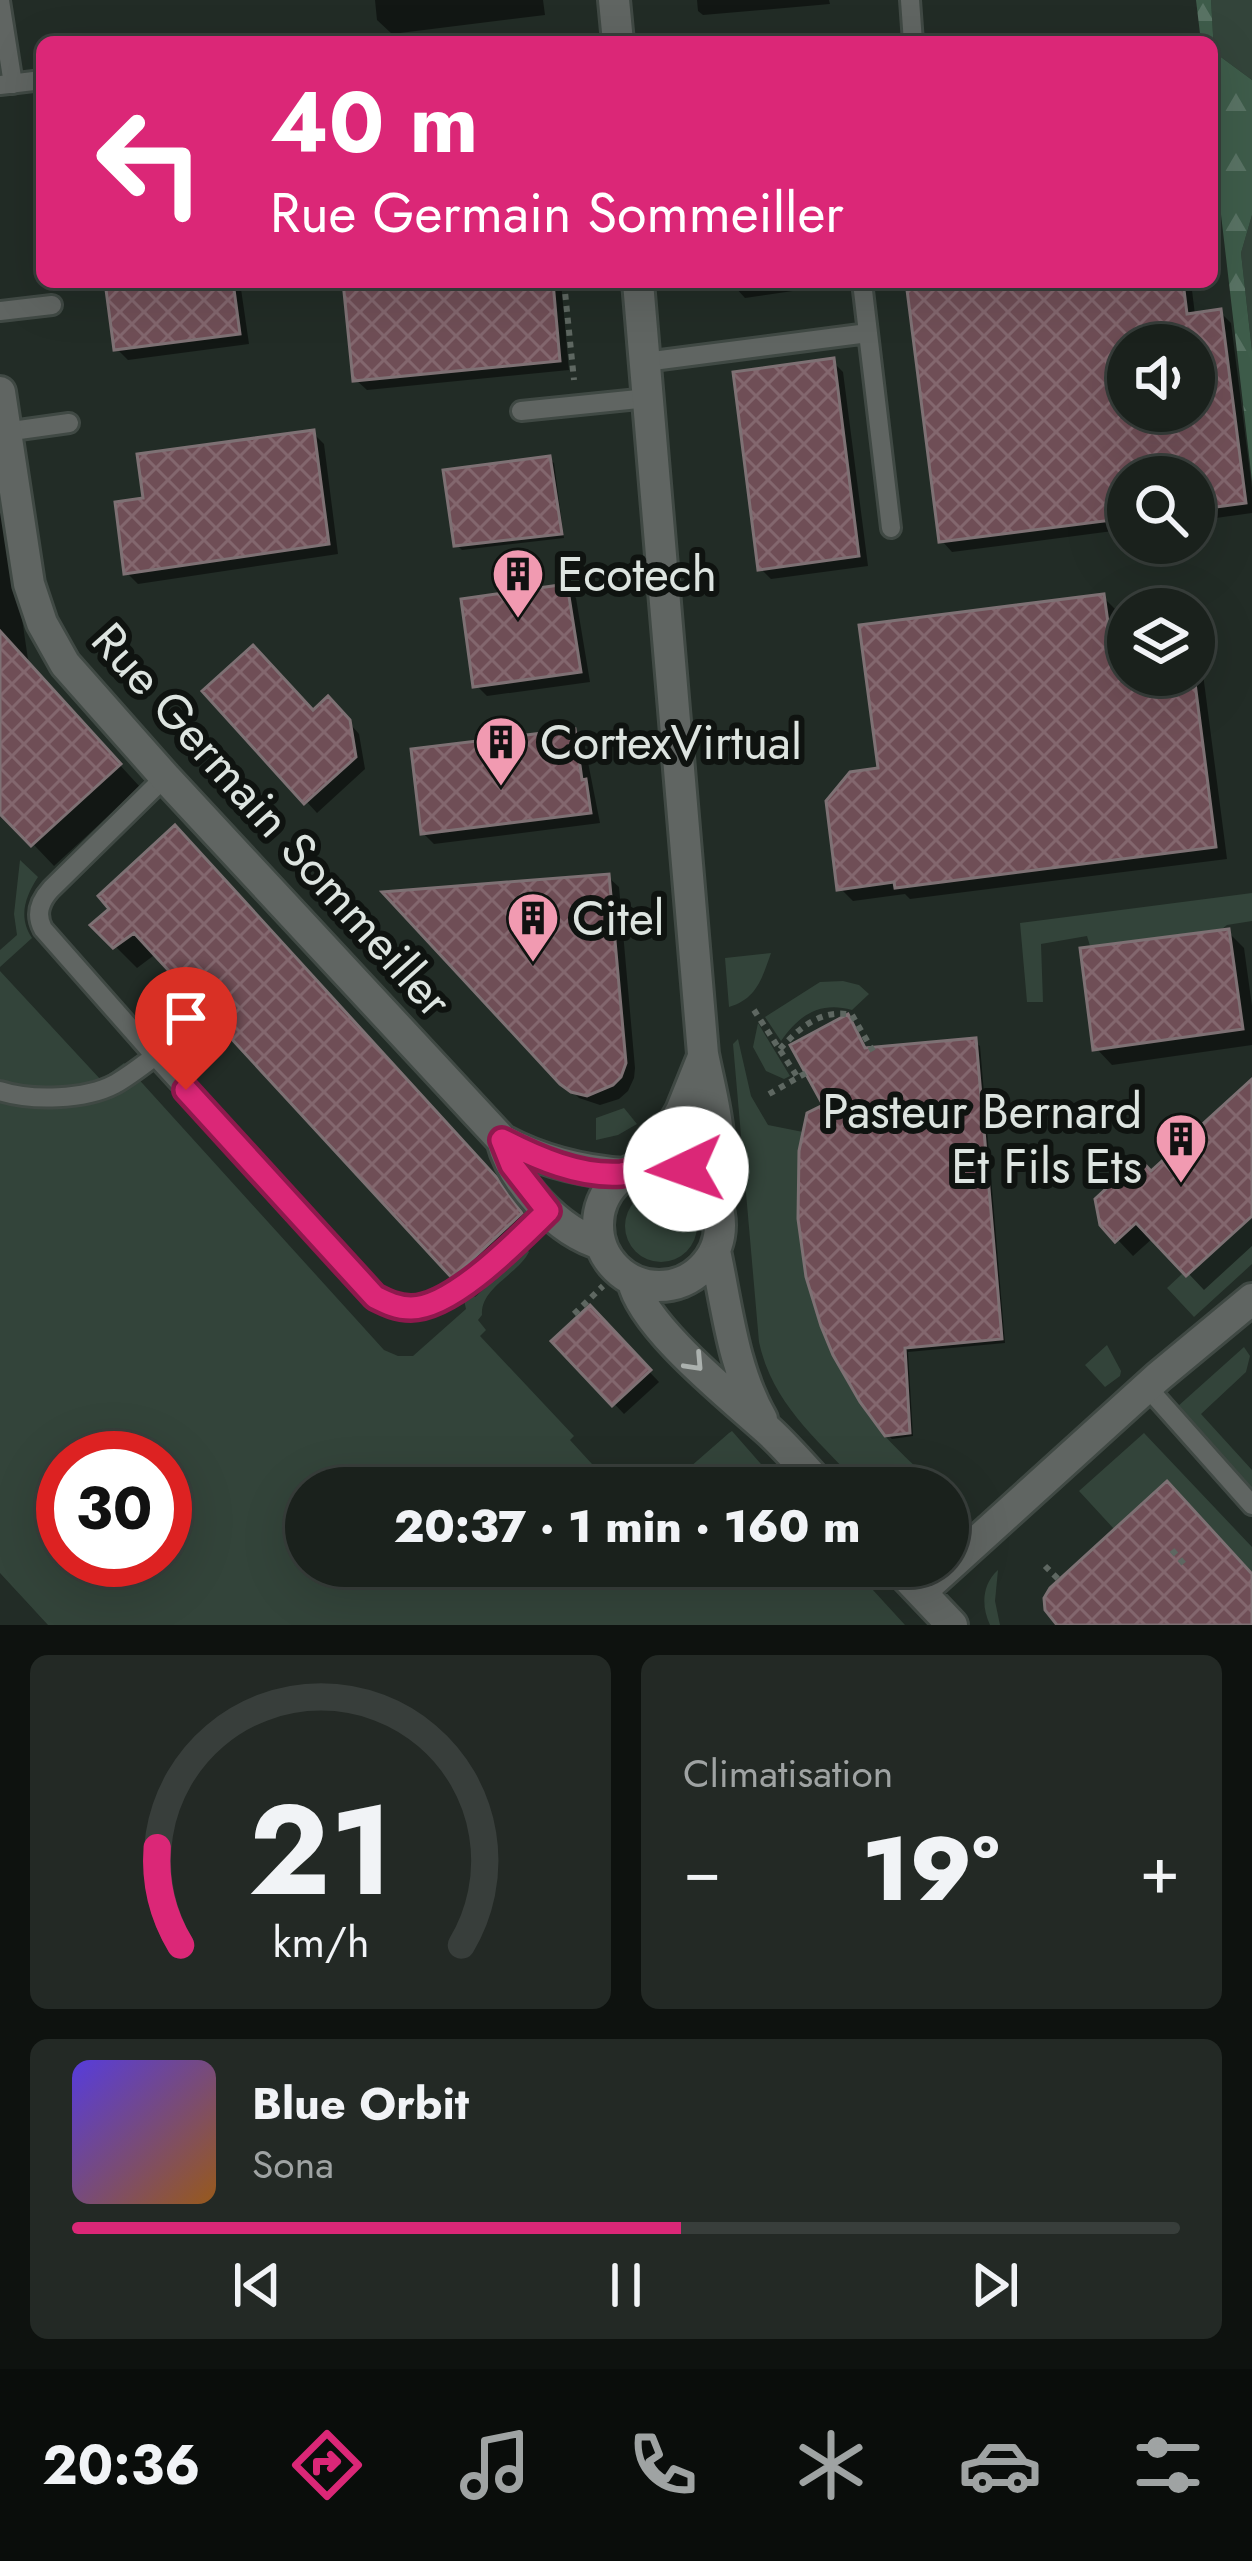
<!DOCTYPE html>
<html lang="fr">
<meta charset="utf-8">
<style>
:root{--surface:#1a211c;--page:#232925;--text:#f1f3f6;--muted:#9fa3a3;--line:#383e3b;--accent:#db2777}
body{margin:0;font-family:Jost,sans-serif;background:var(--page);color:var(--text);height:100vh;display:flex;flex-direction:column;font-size:45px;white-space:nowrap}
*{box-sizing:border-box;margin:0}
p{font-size:39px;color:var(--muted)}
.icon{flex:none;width:66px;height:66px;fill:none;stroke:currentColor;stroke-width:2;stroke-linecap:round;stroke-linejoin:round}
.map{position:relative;height:1625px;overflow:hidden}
.drawer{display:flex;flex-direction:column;gap:30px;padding:30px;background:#0e120f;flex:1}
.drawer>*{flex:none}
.top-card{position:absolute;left:36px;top:36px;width:1182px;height:252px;border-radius:18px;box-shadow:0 12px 48px #0002,0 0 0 3px var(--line);background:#db2777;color:#fff;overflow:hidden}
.controls{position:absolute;left:1107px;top:324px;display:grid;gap:24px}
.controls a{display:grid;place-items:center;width:108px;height:108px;border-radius:50%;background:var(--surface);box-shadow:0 12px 48px #0002,0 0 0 3px var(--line);font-size:60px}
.speed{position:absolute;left:36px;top:1431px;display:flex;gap:24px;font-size:60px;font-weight:700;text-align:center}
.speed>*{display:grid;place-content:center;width:156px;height:156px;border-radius:50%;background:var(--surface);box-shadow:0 12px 48px #0002,0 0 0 3px var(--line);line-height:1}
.speed .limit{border:18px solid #d22;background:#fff;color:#111}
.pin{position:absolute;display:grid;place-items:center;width:102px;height:102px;color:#fff;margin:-123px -51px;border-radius:50% 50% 50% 0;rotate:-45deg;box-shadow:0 0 12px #0007}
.pin .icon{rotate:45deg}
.me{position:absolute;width:132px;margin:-66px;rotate:267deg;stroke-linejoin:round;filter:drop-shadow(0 0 9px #0008)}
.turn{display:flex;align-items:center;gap:42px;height:252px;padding:0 36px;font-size:54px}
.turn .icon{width:156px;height:156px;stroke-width:2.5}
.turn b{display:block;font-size:84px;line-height:102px}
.big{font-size:90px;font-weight:800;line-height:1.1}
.drawer .widget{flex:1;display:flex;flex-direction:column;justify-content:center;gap:18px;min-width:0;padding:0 42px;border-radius:18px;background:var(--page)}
.drawer .dial{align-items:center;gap:0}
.dial svg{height:312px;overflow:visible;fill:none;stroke:var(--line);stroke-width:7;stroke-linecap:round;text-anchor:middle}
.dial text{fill:var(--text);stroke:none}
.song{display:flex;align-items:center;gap:36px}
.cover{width:144px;height:144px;border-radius:18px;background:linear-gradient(135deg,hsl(250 70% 55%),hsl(30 70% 35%))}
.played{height:12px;border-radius:6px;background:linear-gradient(90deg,var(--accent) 55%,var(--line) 55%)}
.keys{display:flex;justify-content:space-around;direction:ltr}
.heat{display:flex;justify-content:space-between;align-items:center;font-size:66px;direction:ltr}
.drawer .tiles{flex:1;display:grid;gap:30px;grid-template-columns:1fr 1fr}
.widget:last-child{grid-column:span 2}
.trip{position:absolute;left:285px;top:1467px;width:684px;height:120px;border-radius:60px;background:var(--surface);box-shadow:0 12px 48px #0002,0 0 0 3px var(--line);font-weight:800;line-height:120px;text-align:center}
.dock{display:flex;height:192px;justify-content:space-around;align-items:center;background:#0a0d0b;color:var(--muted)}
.dock .icon{width:84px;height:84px}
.dock .active{color:var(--accent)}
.dock b{font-size:54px;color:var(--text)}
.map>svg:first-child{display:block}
.grass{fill:#33443a;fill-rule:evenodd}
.forest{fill:url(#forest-firs)}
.shadow{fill:#0007;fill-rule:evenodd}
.building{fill:url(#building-cross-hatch);stroke:#7e7174;stroke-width:3;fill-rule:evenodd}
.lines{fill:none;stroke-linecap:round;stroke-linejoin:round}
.service-casing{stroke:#404944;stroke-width:24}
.minor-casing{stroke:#404944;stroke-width:36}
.path{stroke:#5e6761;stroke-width:6;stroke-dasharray:6 6;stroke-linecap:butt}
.service{stroke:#606562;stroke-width:18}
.minor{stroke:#606562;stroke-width:30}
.oneway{stroke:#abb1ae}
.route-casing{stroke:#8e194d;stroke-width:30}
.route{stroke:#db2777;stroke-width:21}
.labels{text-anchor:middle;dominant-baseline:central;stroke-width:12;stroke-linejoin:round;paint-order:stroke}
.poi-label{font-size:48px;fill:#dde4e0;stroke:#0f1310;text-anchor:start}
.street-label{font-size:48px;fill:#dde4e0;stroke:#0f1310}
</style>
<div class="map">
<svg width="1252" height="1625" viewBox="0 0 1252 1625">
<defs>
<pattern id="forest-firs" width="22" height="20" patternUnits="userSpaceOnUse" patternTransform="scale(3)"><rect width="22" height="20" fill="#3e5c4a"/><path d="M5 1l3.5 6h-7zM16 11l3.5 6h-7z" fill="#597364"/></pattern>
<pattern id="building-cross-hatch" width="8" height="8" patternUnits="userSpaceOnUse" patternTransform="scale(3)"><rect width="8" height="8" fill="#6f4e56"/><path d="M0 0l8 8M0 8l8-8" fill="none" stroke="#83676e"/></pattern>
</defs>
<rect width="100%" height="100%" fill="#222c26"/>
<path class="grass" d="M1211,0H1252V80L1214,52Z
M1252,215V351L1241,253Z
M20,860L38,877C25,897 18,917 32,938L0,967V950L17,935L14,914Z
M1252,893V921L1227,925L1222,929L1090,946L1087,936L1041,944L1043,1002H1027L1020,923Z
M771,953C762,978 757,999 729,1007L725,958Z
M0,971L101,1080L124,1063L384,1350L398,1356H413L466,1309L464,1300L524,1245L529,1252C517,1275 480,1288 482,1315L478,1320L486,1330L480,1336L574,1436L570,1440L614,1488H306V1566H851L905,1625H48L0,1573ZM63,1458H165V1560H63Z
M843,981L859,985L869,994L852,1010C820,1001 799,1015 781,1041L765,1017L820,982Z
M758,1023L790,1076L784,1079L766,1071L753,1047Z
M738,1039L751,1096L768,1125L803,1132C783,1233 817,1358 885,1436C901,1454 921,1471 938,1488H862C820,1441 773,1406 759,1342L733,1044Z
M624,1108L637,1124L618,1135L596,1140V1118Z
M625 1226a36 36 0 1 1 72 0a36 36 0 1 1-72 0Z
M1252,1216V1264L1194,1317L1167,1288L1183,1273L1187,1276Z
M1107,1345L1121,1371L1120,1376L1105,1387L1085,1365Z
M1244,1347L1250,1356L1246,1372L1201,1414L1252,1470V1489L1177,1407Z
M732,1431L782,1488H666L729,1433Z
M1144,1433L1252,1547V1573L1167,1481L1114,1529L1079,1491Z
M998,1570L995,1601L1000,1625H990C981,1606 982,1584 998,1570Z"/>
<path class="forest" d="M1196,0H1211L1214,52L1252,80V215L1241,253L1252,351V481L1212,137V42H1201Z"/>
<path class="shadow" d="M375,0H543L545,15L392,34L377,20Z
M697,0H829L830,4L703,15L698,11Z
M107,282H240L249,344L128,360L117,349Z
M346,282H561L569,370L367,390L356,380Z
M734,282H834V285L745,298L735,287Z
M1191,282L1195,315L1220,312L1231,323L1252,488V513L1194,521V477H1128V529L952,552L942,541L909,283ZM1128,345H1194V411H1128Z
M833,362L843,372L868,566L771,579L761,569Z
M313,433L324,444L338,554L138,584L127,573L146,501Z
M549,459L554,463L564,538L462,550L457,545Z
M0,470L29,666L140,787L54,866L0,809Z
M566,587L576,598L590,682L487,696L476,685Z
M1103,597L1116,610L1120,639L1128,638V675H1194V638L1199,643L1227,859L910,899L905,894L853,901L840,888L881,770Z
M206,691L313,714L339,711L359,734L365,769L317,813Z
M574,732L584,742L600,823L434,844L423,833Z
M196,851L518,1203L541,1236L475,1297L157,953L137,968L94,925Z
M608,877L619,887L635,1068L634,1078L628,1091L619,1099L600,1105L579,1098L389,895Z
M1228,932L1244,948L1252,1006V1045L1112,1065L1096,1048Z
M975,1042L980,1046L1005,1343L908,1352L913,1436L892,1439L887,1434L827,1106L866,1051Z
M1252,1083V1246L1204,1290L1154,1237L1133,1256L1103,1224Z
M590,1309L659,1382L624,1414L555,1342Z"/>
<path class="building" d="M105,282H233L240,334L114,350Z
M343,282H553L560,361L353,381Z
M906,282H1183L1187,314L1221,309L1246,503L1194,510V477H1128V518L939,542ZM1128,345H1194V411H1128Z
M834,358L859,556L758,570L733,372Z
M314,430L329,544L124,574L115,502L143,498L137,454Z
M550,456L562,534L454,546L443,470Z
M567,584L581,672L473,687L461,599Z
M1104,594L1110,637L1128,635V675H1194L1216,847L895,888L894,882L837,890L826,801L850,772L878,768L859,625Z
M0,631L121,764L31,846L0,814Z
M253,645L313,710L328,696L350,720L356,757L304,804L202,691Z
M575,729L582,780L586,779L591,813L421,834L411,749Z
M175,825L497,1178L522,1213L452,1278L134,933L113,948L90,925L109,909L98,896Z
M609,874L626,1063L621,1077L613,1085L587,1096L571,1092L560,1084L382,892Z
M1229,929L1243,1029L1093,1050L1080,948Z
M848,1014L865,1048L976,1038L1002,1339L905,1348L910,1433L885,1436L860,1402L833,1355L821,1326L806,1277L798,1219L799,1151L807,1113L823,1105L790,1045Z
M1252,1079V1216L1186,1276L1136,1223L1115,1242L1100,1225L1095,1199L1139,1158L1151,1171Z
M590,1305L651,1370L612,1406L551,1341Z
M1167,1481L1252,1574V1625H1057L1045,1610L1044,1598L1050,1588Z"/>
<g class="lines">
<g class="service-casing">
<path id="service" d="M910,0L913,42
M0,1L13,84
M0,85L42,80
M862,282L891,528
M0,311L52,305
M645,362L868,333
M521,411L648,398
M5,432L69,423
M165,777L51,889C40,901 35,914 43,929L155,1056L375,1297C389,1304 404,1312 420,1308C464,1297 515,1242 548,1211
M0,1091C31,1101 85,1100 115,1084C129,1076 142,1066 155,1056
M1147,1387L1252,1505"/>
</g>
<g class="minor-casing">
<path id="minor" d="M614,0L618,42
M638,282L703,1054C712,1100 728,1148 712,1194
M0,392L29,584L42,623L65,664L165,777L502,1140C541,1161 581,1171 625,1174
M502,1140C513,1183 559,1232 601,1244
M598 1225a61 61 0 1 1 122 0a61 61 0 1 1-122 0Z
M650,1165L681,1111L702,1059
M715,1251C727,1307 733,1369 762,1419
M633,1281C642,1327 735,1400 771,1433C789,1450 806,1470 823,1488
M896,1566L952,1625
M921,1592L1158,1377L1252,1299"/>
</g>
<path class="path" d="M564,282L574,380
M754,1010L798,1078
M780,1049C799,1028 822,1008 852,1015L873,1051
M769,1094L806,1073
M574,1314L603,1286
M1172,1550L1184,1564
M1045,1566L1059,1580"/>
<use href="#service" class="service"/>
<use href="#minor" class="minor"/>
</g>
<defs><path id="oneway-chevron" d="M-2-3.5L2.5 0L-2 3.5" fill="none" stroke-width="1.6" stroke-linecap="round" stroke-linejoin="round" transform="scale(3)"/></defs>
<use class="oneway" href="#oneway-chevron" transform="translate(695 1363) rotate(47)"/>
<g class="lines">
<g class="route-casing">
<path id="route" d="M186,1090L375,1297C387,1303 397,1308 411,1308C453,1308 518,1240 548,1211L512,1165L502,1140C537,1158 580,1177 621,1174C630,1173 630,1171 639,1168C655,1162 670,1164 686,1169"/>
</g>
<use href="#route" class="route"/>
</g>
<defs>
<g id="building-pin" transform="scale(2.7)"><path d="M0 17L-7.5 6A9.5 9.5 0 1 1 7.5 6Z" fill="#f19ab1" stroke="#0f1310"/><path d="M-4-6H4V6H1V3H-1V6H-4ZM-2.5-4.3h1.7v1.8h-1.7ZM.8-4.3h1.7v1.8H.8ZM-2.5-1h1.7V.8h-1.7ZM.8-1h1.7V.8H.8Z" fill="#111"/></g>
</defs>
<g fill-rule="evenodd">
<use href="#building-pin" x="518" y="574"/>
<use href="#building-pin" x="501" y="742"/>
<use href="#building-pin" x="533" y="918"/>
<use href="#building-pin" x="1181" y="1139"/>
</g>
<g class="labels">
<g class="poi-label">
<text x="557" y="574">Ecotech</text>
<text x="540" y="742">CortexVirtual</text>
<text x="572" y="918">Citel</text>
<text x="1142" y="1111" text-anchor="end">Pasteur Bernard<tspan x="1142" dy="55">Et Fils Ets</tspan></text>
</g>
<g class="street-label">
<text transform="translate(272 820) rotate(48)">Rue Germain Sommeiller</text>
</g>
</g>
</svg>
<div class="controls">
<a><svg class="icon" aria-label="sound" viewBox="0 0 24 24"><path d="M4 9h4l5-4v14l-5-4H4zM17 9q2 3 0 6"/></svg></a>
<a><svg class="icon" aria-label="search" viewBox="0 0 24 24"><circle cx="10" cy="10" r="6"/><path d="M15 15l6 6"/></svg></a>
<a><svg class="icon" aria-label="layers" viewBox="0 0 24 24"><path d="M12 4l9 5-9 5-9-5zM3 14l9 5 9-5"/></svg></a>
</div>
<div class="speed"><div class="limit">30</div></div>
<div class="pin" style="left:186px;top:1090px;background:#d93025"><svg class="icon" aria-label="arrive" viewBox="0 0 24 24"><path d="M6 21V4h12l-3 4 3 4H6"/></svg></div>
<svg class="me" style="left:686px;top:1169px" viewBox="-20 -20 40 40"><circle r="19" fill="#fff"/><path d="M0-13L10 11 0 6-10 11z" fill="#db2777"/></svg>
<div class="trip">20:37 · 1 min · 160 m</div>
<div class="top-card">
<div class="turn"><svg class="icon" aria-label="left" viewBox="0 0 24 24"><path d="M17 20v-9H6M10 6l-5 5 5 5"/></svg><div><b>40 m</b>Rue Germain Sommeiller</div></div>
</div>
</div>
<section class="drawer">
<div class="tiles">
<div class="widget dial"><svg viewBox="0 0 100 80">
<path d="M14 69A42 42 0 1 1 86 69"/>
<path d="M14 69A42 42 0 0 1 8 44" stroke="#db2777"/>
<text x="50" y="56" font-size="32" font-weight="700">21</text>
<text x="50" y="72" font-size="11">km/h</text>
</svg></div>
<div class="widget"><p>Climatisation</p>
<div class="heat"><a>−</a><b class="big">19°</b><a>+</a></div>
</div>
<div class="widget">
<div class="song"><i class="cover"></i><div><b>Blue Orbit</b><p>Sona</p></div></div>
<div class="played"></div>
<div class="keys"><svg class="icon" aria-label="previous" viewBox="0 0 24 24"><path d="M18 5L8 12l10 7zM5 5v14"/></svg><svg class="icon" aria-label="pause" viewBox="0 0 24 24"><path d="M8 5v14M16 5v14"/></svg><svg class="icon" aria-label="next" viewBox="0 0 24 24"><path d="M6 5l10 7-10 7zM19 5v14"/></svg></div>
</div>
</div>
</section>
<nav class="dock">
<b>20:36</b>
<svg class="icon active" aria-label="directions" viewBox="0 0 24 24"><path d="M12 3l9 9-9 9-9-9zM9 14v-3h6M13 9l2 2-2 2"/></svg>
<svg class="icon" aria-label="music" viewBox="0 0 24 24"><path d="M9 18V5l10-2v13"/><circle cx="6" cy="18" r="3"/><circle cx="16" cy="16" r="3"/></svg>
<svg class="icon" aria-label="phone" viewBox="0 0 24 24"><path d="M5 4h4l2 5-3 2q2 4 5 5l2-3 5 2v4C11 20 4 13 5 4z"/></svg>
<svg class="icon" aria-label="climate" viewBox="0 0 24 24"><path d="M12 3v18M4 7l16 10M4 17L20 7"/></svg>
<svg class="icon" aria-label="car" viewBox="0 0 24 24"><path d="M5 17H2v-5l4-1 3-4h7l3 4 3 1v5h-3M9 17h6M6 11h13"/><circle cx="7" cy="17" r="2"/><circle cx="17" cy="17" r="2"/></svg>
<svg class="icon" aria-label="filters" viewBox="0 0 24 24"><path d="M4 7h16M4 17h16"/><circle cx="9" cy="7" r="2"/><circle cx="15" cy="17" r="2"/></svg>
</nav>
